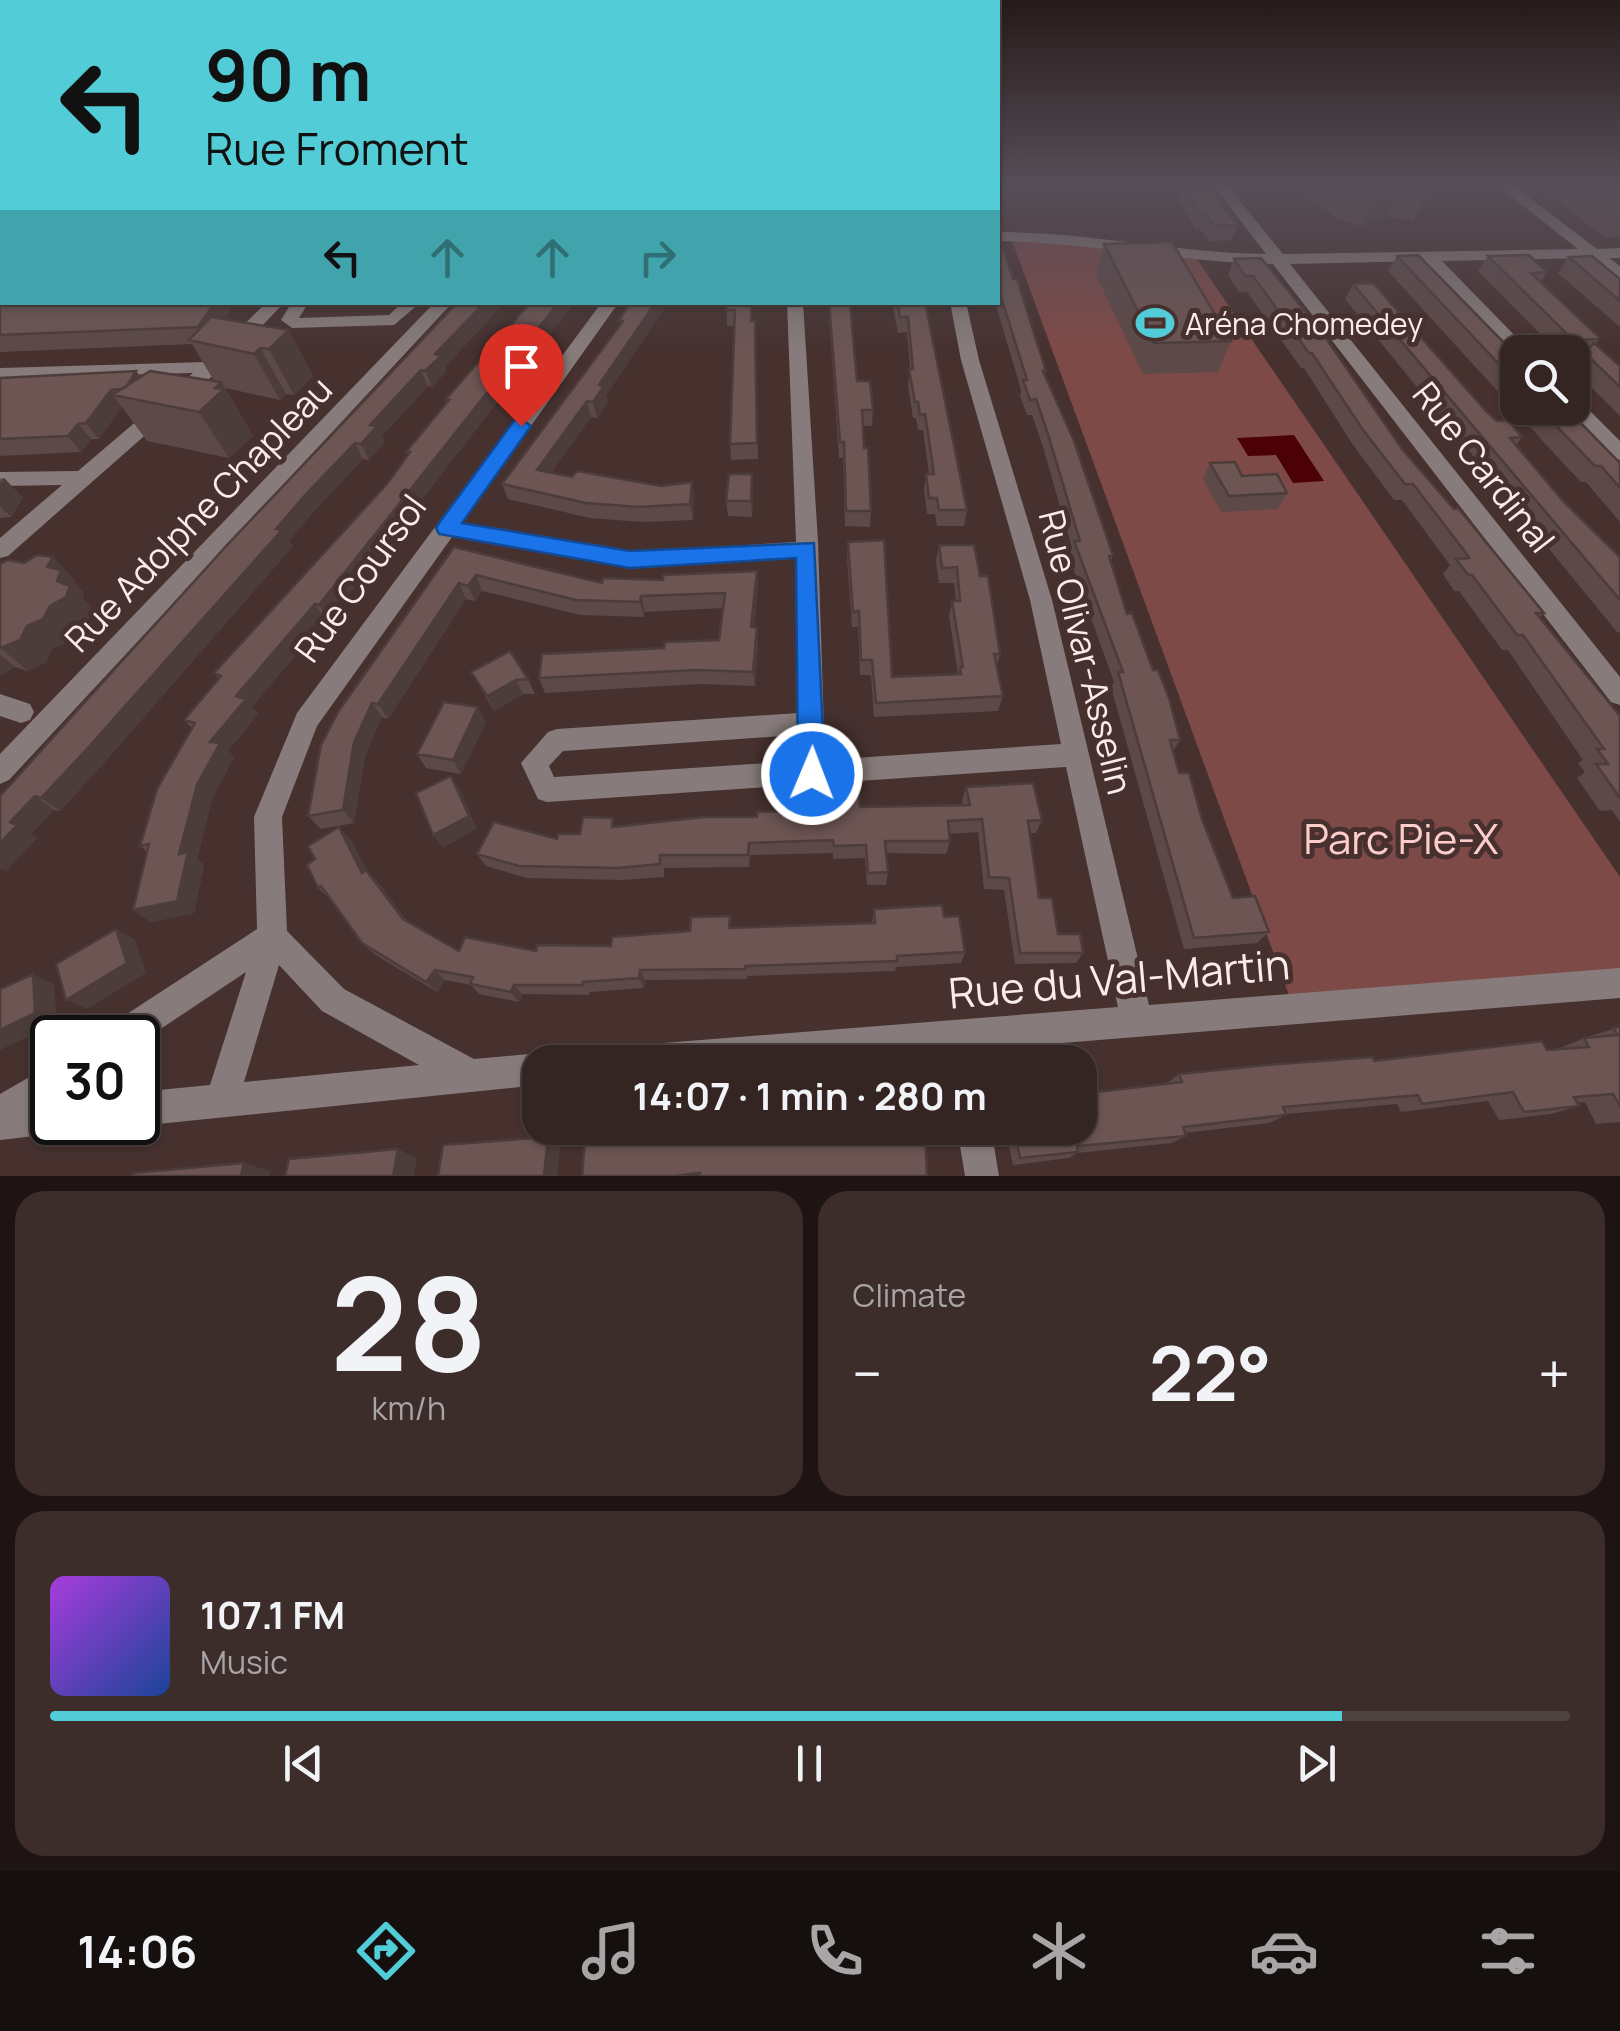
<!DOCTYPE html>
<meta charset="utf-8">
<style>
:root{--surface:#342523;--page:#3c2d2b;--text:#f1f3f6;--muted:#a9a5a6;--line:#4e4241;--accent:#52ccd6}
body{margin:0;font-family:Manrope,sans-serif;background:var(--page);color:var(--text);height:100vh;display:flex;flex-direction:column;font-size:38px;white-space:nowrap}
*{box-sizing:border-box;margin:0}
p{font-size:32px;color:var(--muted)}
.icon{flex:none;width:55px;height:55px;fill:none;stroke:currentColor;stroke-width:2;stroke-linecap:round;stroke-linejoin:round}
.map{position:relative;height:1176px;overflow:hidden}
.side{display:flex;flex-direction:column;gap:15px;padding:15px;background:#1d1413;flex:1}
.side>*{flex:none}
.guide{position:absolute;left:0px;top:0px;width:1000px;height:305px;box-shadow:0 2px 8px #0004,0 0 0 2px var(--line);background:#52ccd6;color:#111;overflow:hidden}
.tools{position:absolute;left:1500px;top:335px;display:grid;gap:20px}
.tools a{display:grid;place-items:center;width:90px;height:90px;border-radius:20px;background:var(--surface);box-shadow:0 2px 8px #0004,0 0 0 2px var(--line);font-size:50px}
.speed{position:absolute;left:30px;top:1015px;display:flex;gap:20px;font-size:50px;font-weight:700;text-align:center}
.speed>*{display:grid;place-content:center;width:130px;height:130px;border-radius:50%;background:var(--surface);box-shadow:0 2px 8px #0004,0 0 0 2px var(--line);line-height:1}
.speed .limit{border:5px solid #111;border-radius:15px;background:#fff;color:#111}
.pin{position:absolute;display:grid;place-items:center;width:85px;height:85px;color:#fff;margin:-102px -42px;border-radius:50% 50% 50% 0;rotate:-45deg;box-shadow:0 0 10px #0007}
.pin .icon{rotate:45deg}
.me{position:absolute;width:110px;margin:-55px;rotate:1deg;stroke-linejoin:round;filter:drop-shadow(0 0 8px #0008)}
.turn{display:flex;align-items:center;gap:35px;height:210px;padding:0 40px;font-size:45px}
.turn .icon{width:130px;height:130px;stroke-width:2.5}
.turn b{display:block;font-size:70px;line-height:85px}
.lanes{display:flex;align-items:center;height:95px;padding:0 40px;background:#0003;justify-content:center;gap:50px;direction:ltr}
.lanes .off{opacity:.35}
.big{font-size:75px;font-weight:700;line-height:1.1}
.side .card{flex:1;display:flex;flex-direction:column;justify-content:center;gap:15px;min-width:0;padding:0 35px;border-radius:30px;background:var(--page)}
.side .dial{align-items:center;gap:0}
.dial b{font-size:130px;line-height:1}
.song{display:flex;align-items:center;gap:30px}
.cover{width:120px;height:120px;border-radius:15px;background:linear-gradient(135deg,hsl(280 70% 55%),hsl(220 70% 35%))}
.played{height:10px;border-radius:5px;background:linear-gradient(90deg,var(--accent) 85%,var(--line) 85%)}
.keys{display:flex;justify-content:space-around;direction:ltr}
.heat{display:flex;justify-content:space-between;align-items:center;font-size:55px;direction:ltr}
.side .tiles{flex:1;display:grid;gap:15px;grid-template-columns:1fr 1fr}
.card:last-child{grid-column:span 2}
.trip{position:absolute;left:522px;top:1045px;width:575px;height:100px;border-radius:30px;background:var(--surface);box-shadow:0 2px 8px #0004,0 0 0 2px var(--line);font-weight:700;line-height:100px;text-align:center}
.tabs{display:flex;height:160px;justify-content:space-around;align-items:center;background:#150f0e;color:var(--muted)}
.tabs .icon{width:70px;height:70px}
.tabs .on{color:var(--accent)}
.tabs b{font-size:45px;color:var(--text)}
.map>svg:first-child{display:block}
.green{fill:#7e4a48}
.water{fill:#4c0007}
.lines{fill:none;stroke-linecap:round;stroke-linejoin:round}
.minor{fill:#877c7b;fill-rule:evenodd}
.wall{fill:#5d4947}
.shaded-wall{fill:#4c3c3a}
.building{fill:#6c5553;stroke:#4c3c3a;stroke-width:2.5}
.route{fill:#1a73e8;stroke:#114b97;stroke-width:2.5}
.labels{text-anchor:middle;dominant-baseline:central;stroke-width:10;stroke-linejoin:round;paint-order:stroke}
.far-poi-label{font-size:30px;fill:#faeceb;stroke:#46312f;text-anchor:start}
.street-label{font-size:35px;fill:#faeceb;stroke:#46312f}
.near-park-label{font-size:42px;fill:#fecdca;stroke:#46312f}
.near-street-label{font-size:42px;fill:#faeceb;stroke:#46312f}
</style>
<div class="map">
<svg width="1620" height="1176" viewBox="0 0 1620 1176">
<rect width="100%" height="100%" fill="#46312f"/>
<path class="green" d="M1011,238L1194,255L1620,877V983L1294,1009Z"/>
<path class="water" d="M1294,435L1324,481L1293,483L1276,455L1248,456L1237,438Z"/>
<g class="lines">
<path class="minor" d="M1214,186H1228L1283,254L1578,249L1498,186H1514L1597,249L1620,248V258H1609L1620,266V279L1590,258L1442,261L1531,352H1518V356L1424,261L1290,264L1620,677V705L1611,702L1273,264C1181,262 1090,243 998,241V232C1088,232 1176,253 1266,254Z
M267,302H285L218,371L8,556L0,558V538L62,485L0,486V472L78,471L193,373L0,378V368L206,362Z
M292,302H309L299,318L389,315L403,302H421L394,325L292,328L281,320Z
M435,302H453L9,780L0,784V754Z
M602,302H619L462,523L631,552L796,542L787,302H803L818,542L825,760L1061,744L1030,600L961,360L950,302H966L979,360L1052,600L1149,1005L1620,968V998L975,1050L977,1062H945L943,1053L821,1062H609L614,1051L625,1046L1118,1007L1066,767L547,802L538,799L521,763L548,732L557,729L798,713L796,558L631,568L452,537L317,726L282,817L287,931L344,989L474,1059L540,1053L552,1057L554,1062H540V1085L138,1126L130,1122H138V1092L210,1085L246,972L138,1044V1038H102L107,1027L257,929L254,817L297,713ZM798,735L799,761L554,777L549,766L563,751ZM279,965L322,1011L419,1065L244,1082Z
M1572,398L1579,400L1620,441V460L1613,458L1565,408H1572Z
M0,694L30,704L34,712L30,720L21,723L0,716Z
M52,1064V1122H67L64,1129L52,1134L0,1140V1094Z
M957,1128H991L999,1176H965Z"/>
</g>
<path class="wall" d="M1182,186H1209L1237,225L1231,240L1209,241L1200,229H1195L1178,197Z
M1309,186H1423L1429,192L1413,221L1387,216L1361,226L1336,218L1308,193Z
M1550,186H1620V237H1604L1546,192Z
M0,218L2,302H235L224,320L289,330L313,376L294,395L286,394L280,400L225,388L253,436L229,458L147,441L122,407L99,439H91L81,452L0,456V378L136,371L141,377L214,381L192,344L0,352Z
M998,236L1046,371L1045,376L1113,555L1111,561L1127,614L1180,740L1173,751L1179,773L1202,819L1233,898L1269,932L1257,943L1184,949L1111,687L1114,682L1069,557L1072,548L1043,447L1032,415H1027L1020,396L1021,390L995,302H998Z
M1104,244L1231,341L1218,372L1143,374L1096,275Z
M1397,256L1518,357V408H1566L1620,463V522L1586,482H1581L1561,461L1388,271Z
M1488,256L1547,272L1541,282L1600,338L1596,344L1620,366V416L1572,368L1584,354L1572,355V352H1558L1478,271Z
M1569,257L1620,279V327L1558,273Z
M1261,258L1402,449L1544,613L1539,618L1620,716V822L1612,810L1600,811L1577,778L1585,772L1578,763L1583,760L1508,650H1502L1459,591H1454L1443,574L1450,565L1402,500H1394L1353,445L1304,368H1301L1247,292H1239L1228,275L1234,259Z
M1353,284L1486,411L1497,421L1522,437L1516,445L1563,501L1620,557V633L1617,632L1345,299Z
M458,302H505L445,367L446,372L432,387L428,386L382,436L385,442L369,460L363,459L315,510L289,541L293,546L103,764L60,811L54,810L31,834L37,838L6,871L0,868V796Z
M531,302L329,620H325L252,707L258,714L228,751L234,757L212,799L197,859L204,865L194,913L151,922L133,910L148,852L140,846L192,728L184,720L219,679L214,673L387,484L408,455L406,452L447,403L445,400Z
M631,302L606,396L608,402L597,418L591,417L551,473L694,497L693,520L642,522L590,518L508,499L502,484L620,325L619,320Z
M727,302L753,321L756,337L758,459L731,460L730,444L734,326H727Z
M828,302H850L857,381L873,410L872,426H862L871,511L870,527L845,526L843,458H839Z
M892,302H925L967,510L964,526H937L935,514H927L924,490L926,474H929L923,430H918L916,418H913L908,385L910,369L907,332L898,333Z
M1210,463L1242,476L1287,493L1278,509L1221,512L1203,479Z
M4,478L23,498L11,517L0,518V479Z
M753,490L752,517L728,516L726,501Z
M848,542L892,677L958,674L949,616L952,601H956L954,583H939L936,561L939,545L980,576L1000,654L997,666L1003,696L998,711L874,717L871,675H860L858,627H852L847,557Z
M454,547L602,583L663,580L757,571L758,587L754,627L758,643L755,686L699,684L545,693L539,678L664,648L719,640L723,608L645,612L644,617L580,615L482,591L475,601L466,599L388,719L382,717L365,756L354,823L321,829L308,816Z
M0,564L75,580L74,583L84,593L82,598L93,609L89,620L74,629L68,642L52,649L46,662L28,671L15,667L0,676Z
M471,672L528,679L535,694H523L494,711Z
M486,722L461,774L426,768L417,754Z
M966,787L1042,820L1036,833H1030L1039,898L1058,934L1083,953L1076,963L1015,964L1004,890L984,889L978,832L949,834L950,841L946,854L886,853L888,872L886,885H867L865,858L833,859V853L750,855L749,867L664,868V877L623,880L527,878L486,866L477,854L617,827L757,817L830,810L831,796L860,807L963,805L962,801Z
M351,840L366,870L378,882L407,922L459,951H536L611,946L732,928L872,923L874,909L944,917L965,952L961,963L896,967L895,971L747,976V979L645,980L644,988L590,992L589,995L522,994L519,1002L479,994L471,985L445,980L437,992L374,954L362,943L331,900L318,888L315,859Z
M1620,1027V1122L1596,1124L1585,1102L1577,1103L1579,1106L1551,1114L1499,1120L1488,1101L1401,1112L1397,1104L1286,1114V1115L1269,1123L1185,1133L1186,1136L1172,1143L1077,1153L1069,1158L1013,1165L1005,1128H1080L1166,1084L1179,1074L1558,1049L1584,1038Z"/>
<path class="shaded-wall" d="M1402,187L1387,216L1361,226L1376,196Z
M215,302H235L208,344L198,327Z
M485,302H505L445,367L446,372L432,387L425,371L435,354Z
M559,302H575L329,620L319,605Z
M656,302H669L606,396L608,402L597,418L593,402L599,385Z
M289,330L313,376L294,395L269,349Z
M260,348L286,394L280,400L254,354Z
M421,370L428,386L382,436L385,442L369,460L361,444L370,425Z
M136,371L147,386L125,389Z
M221,382L253,436L229,458L199,412L215,388Z
M111,390L116,396L112,395L122,407L99,439L86,423Z
M587,401L591,417L542,486L537,470Z
M78,424L91,439L81,452L68,436Z
M355,443L363,459L315,510L289,541L293,546L103,764L60,811L41,798L306,494Z
M752,474L753,490L752,517L751,501Z
M4,478L23,498L11,517L0,506V484Z
M692,482L694,497L693,520L690,504Z
M53,557L75,580L74,583L84,593L82,598L93,609L89,620L74,629L68,642L52,649L46,662L28,671L2,649L27,626L57,581L47,567Z
M757,571L758,587L753,643L751,627Z
M476,575L482,591L475,601L468,586Z
M459,583L466,599L388,719L378,704Z
M641,596L645,612L644,617L640,602Z
M315,604L325,620L252,707L258,714L228,751L234,757L212,799L197,859L204,865L194,913L151,922L133,910L179,854L210,742L236,696Z
M757,628L758,643L755,686L753,672Z
M0,655L15,667L0,676Z
M516,680L523,694L494,711L487,696Z
M372,703L382,717L365,756L354,823L343,810L354,742Z
M478,707L486,722L461,774L453,760Z
M451,776L460,789L477,829L443,848L433,835Z
M35,796L54,810L31,834L37,838L6,871L0,867V843L10,822Z
M339,827L351,840L374,885L362,873Z
M366,870L378,882L414,930L403,919Z
M116,929L135,940L146,973L87,1009L66,1000Z
M435,970L445,980L437,992L426,982Z
M640,970L645,980L644,988L639,978Z
M33,974L54,984L57,1023L0,1050V1030Z
M514,985L522,994L519,1002L511,992Z
M548,1137L560,1146L557,1176H544Z
M398,1149L417,1158L414,1176H393Z
M244,1163L271,1171L269,1176H241Z"/>
<path class="building" d="M1185,186H1209L1237,225L1214,226L1206,214H1201Z
M1347,186H1423L1429,192L1402,187L1376,196L1350,188Z
M0,218H2V302H215L198,327L0,335Z
M998,236H999L1013,279H1017L1046,371H1043L1074,441L1113,555L1109,556L1127,614L1132,613L1153,670H1158L1169,698L1180,740H1170L1179,773H1189L1202,819L1233,898L1255,896L1269,932L1194,938L1118,672H1123L1074,541H1080L1047,431L1036,399L1030,400L1023,380H1027L998,287Z
M1172,242L1231,341L1154,343L1104,244Z
M1418,255L1518,357V384L1397,256Z
M1529,255L1547,272L1531,273L1600,338L1574,341L1488,256Z
M1592,256L1620,279V301L1569,257Z
M1261,258L1319,328L1402,449L1454,509L1458,508L1544,613H1536L1620,716V798L1596,764H1608L1597,749H1604L1523,635H1517L1472,575H1468L1456,559L1469,558L1466,553L1413,484H1405L1363,430L1312,353H1309L1253,276H1245L1234,259Z
M1373,283L1486,411L1497,421L1508,420L1522,437L1510,438L1563,501L1620,557V600L1353,284Z
M458,302H485L435,354L441,356L425,371L421,370L370,425L377,426L361,444L355,443L306,494L276,529L282,530L86,750L41,798L35,796L10,822L17,825L0,843V796L228,544Z
M531,302H559L319,605L315,604L236,696L246,699L210,742L220,743L197,785L179,854L188,852L177,901L133,910L149,844L140,846L157,789L195,723L184,720L221,676L214,673L387,484L410,452H406L449,400H445Z
M631,302H656L599,385L604,386L593,402L587,401L537,470L572,477L577,471L661,486L692,482L690,504L639,507L586,503L502,484L623,321L619,320Z
M727,302H752L751,321H755L757,443L730,444L735,310H726Z
M829,302H850L857,381H870L873,410H862L864,448H868L871,511H846L844,442H840Z
M897,302H925L967,510H939L937,498H929L926,474H934L925,414L920,415L918,402H915L909,369H913L908,317H900Z
M211,317L289,330L269,349L260,348L254,354L189,340Z
M1594,343L1620,366V387L1585,353Z
M136,371L127,386L122,389L111,390L86,423L78,424L68,436L0,439V378Z
M150,371L221,382L215,388L224,389L199,412L112,395Z
M1539,408H1566L1620,463V488L1601,466H1595Z
M1235,462L1242,476L1277,474L1287,493L1229,496L1210,463Z
M729,474H752L751,501H726Z
M884,540L892,677L961,674L960,667H963L952,601H960L957,567L942,568L939,545H974L980,576H988L1000,654H994L1003,696L876,703L872,660H861L859,611L853,612L848,542Z
M454,547L602,583L603,578L663,580V575L757,571L751,627L757,628L753,672L696,670L539,678L542,654L664,648L665,642L719,640L725,593L641,596L640,602L576,600L476,575L468,586L459,583L378,704L372,703L354,742L343,810L308,816L321,745L338,712Z
M37,555L53,557L47,567L61,570L57,581L70,586L66,597L50,606L43,619L27,626L20,640L0,648V564L8,560L24,563Z
M510,651L528,679L516,680L487,696L471,672Z
M444,702L478,707L453,760L417,754Z
M451,776L469,816L433,835L416,793Z
M1033,783L1042,820L1028,821L1039,898H1052L1058,934H1080L1083,953H1020L1009,878L989,877L982,819L948,821L950,841H885L888,872L868,873L866,845L834,846L833,840L749,843L748,855H660V864L618,868L519,866L477,854L494,822L557,839L558,834H580L583,817L613,818L612,827L703,817H757V812L832,810L831,796H859L860,807L970,805L966,787Z
M339,827L362,873L366,870L403,919L459,951L465,937L536,951L537,945L611,946L612,937L690,931L691,917L730,916L729,928L875,923L874,909L942,905L944,917L959,916L965,952L897,956V961L745,966V969L640,970L639,978L583,982V985H514L511,992L470,984L473,977L435,970L426,982L362,943L321,886L318,888L307,865L315,859L308,846Z
M116,929L127,963L66,1000L56,964Z
M33,974L35,1013L0,1030V989Z
M1620,1027V1106L1613,1094L1574,1097L1579,1106L1524,1112L1513,1092L1422,1104L1418,1095L1283,1107L1286,1115L1183,1127L1186,1136L1077,1146L1078,1152L1020,1158L1014,1128H1080V1094L1182,1082L1179,1074L1267,1065L1373,1057L1374,1061L1542,1041L1547,1050L1589,1047L1584,1038L1618,1035L1613,1028Z
M684,1128H925L927,1176H700V1173L674,1176H582L585,1139Z
M548,1137L544,1176H438L443,1145Z
M398,1149L393,1176H285L289,1159Z
M244,1163L241,1176H132L133,1173Z"/>
<linearGradient id="sky" x2="0" y2="1"><stop stop-color="#261b1a"/><stop offset="0.53" stop-color="#574e58"/><stop offset="1" stop-color="#574e58" stop-opacity="0"/></linearGradient>
<rect width="1620" height="350" fill="url(#sky)"/>
<path class="route" d="M521,419L531,426L462,523L630,551L814,543L825,774L821,782L812,786L802,782L798,774L796,558L630,568L439,534L436,528L439,523L514,421Z"/>
<defs>
<g id="stadium-bare" transform="scale(3)"><path d="M0-5a6.5 5 0 1 0 0 10a6.5 5 0 1 0 0-10ZM-3.5-1.8h7v3.6h-7Z" fill="#52ccd6" stroke="#46312f" stroke-width="2.5" paint-order="stroke"/></g>
</defs>
<g fill-rule="evenodd">
<use href="#stadium-bare" x="1155" y="323"/>
</g>
<g class="labels">
<g class="far-poi-label">
<text x="1185" y="323">Aréna Chomedey</text>
</g>
<g class="street-label">
<text transform="translate(1484 467) rotate(52)">Rue Cardinal</text>
<text transform="translate(198 514) rotate(-46)">Rue Adolphe Chapleau</text>
<text transform="translate(360 578) rotate(-54)">Rue Coursol</text>
<text transform="translate(1086 652) rotate(76)">Rue Olivar-Asselin</text>
</g>
<g class="near-park-label">
<text x="1401" y="838">Parc Pie-X</text>
</g>
<g class="near-street-label">
<text transform="translate(1119 978) rotate(-5)">Rue du Val-Martin</text>
</g>
</g>
</svg>
<div class="tools">
<a><svg class="icon" aria-label="search" viewBox="0 0 24 24"><circle cx="10" cy="10" r="6"/><path d="M15 15l6 6"/></svg></a>
</div>
<div class="speed"><div class="limit">30</div></div>
<div class="pin" style="left:521px;top:426px;background:#d93025"><svg class="icon" aria-label="arrive" viewBox="0 0 24 24"><path d="M6 21V4h12l-3 4 3 4H6"/></svg></div>
<svg class="me" style="left:812px;top:774px" viewBox="-20 -20 40 40"><circle r="17" fill="#1a73e8" stroke="#fff" stroke-width="3"/><path d="M0-11L8 9 0 5-8 9z" fill="#fff"/></svg>
<div class="trip">14:07 · 1 min · 280 m</div>
<div class="guide">
<div class="turn"><svg class="icon" aria-label="left" viewBox="0 0 24 24"><path d="M17 20v-9H6M10 6l-5 5 5 5"/></svg><div><b>90 m</b>Rue Froment</div></div>
<div class="lanes"><svg class="icon" aria-label="left" viewBox="0 0 24 24"><path d="M17 20v-9H6M10 6l-5 5 5 5"/></svg><svg class="icon off" aria-label="ahead" viewBox="0 0 24 24"><path d="M12 20V5M6 11l6-6 6 6"/></svg><svg class="icon off" aria-label="ahead" viewBox="0 0 24 24"><path d="M12 20V5M6 11l6-6 6 6"/></svg><svg class="icon off" aria-label="right" viewBox="0 0 24 24"><path d="M7 20v-9h11M14 6l5 5-5 5"/></svg></div>
</div>
</div>
<section class="side">
<div class="tiles">
<div class="card dial"><b>28</b><p>km/h</p></div>
<div class="card"><p>Climate</p>
<div class="heat"><a>−</a><b class="big">22°</b><a>+</a></div>
</div>
<div class="card">
<div class="song"><i class="cover"></i><div><b>107.1 FM</b><p>Music</p></div></div>
<div class="played"></div>
<div class="keys"><svg class="icon" aria-label="previous" viewBox="0 0 24 24"><path d="M18 5L8 12l10 7zM5 5v14"/></svg><svg class="icon" aria-label="pause" viewBox="0 0 24 24"><path d="M8 5v14M16 5v14"/></svg><svg class="icon" aria-label="next" viewBox="0 0 24 24"><path d="M6 5l10 7-10 7zM19 5v14"/></svg></div>
</div>
</div>
</section>
<nav class="tabs">
<b>14:06</b>
<svg class="icon on" aria-label="directions" viewBox="0 0 24 24"><path d="M12 3l9 9-9 9-9-9zM9 14v-3h6M13 9l2 2-2 2"/></svg>
<svg class="icon" aria-label="music" viewBox="0 0 24 24"><path d="M9 18V5l10-2v13"/><circle cx="6" cy="18" r="3"/><circle cx="16" cy="16" r="3"/></svg>
<svg class="icon" aria-label="phone" viewBox="0 0 24 24"><path d="M5 4h4l2 5-3 2q2 4 5 5l2-3 5 2v4C11 20 4 13 5 4z"/></svg>
<svg class="icon" aria-label="climate" viewBox="0 0 24 24"><path d="M12 3v18M4 7l16 10M4 17L20 7"/></svg>
<svg class="icon" aria-label="car" viewBox="0 0 24 24"><path d="M5 17H2v-5l4-1 3-4h7l3 4 3 1v5h-3M9 17h6M6 11h13"/><circle cx="7" cy="17" r="2"/><circle cx="17" cy="17" r="2"/></svg>
<svg class="icon" aria-label="filters" viewBox="0 0 24 24"><path d="M4 7h16M4 17h16"/><circle cx="9" cy="7" r="2"/><circle cx="15" cy="17" r="2"/></svg>
</nav>
